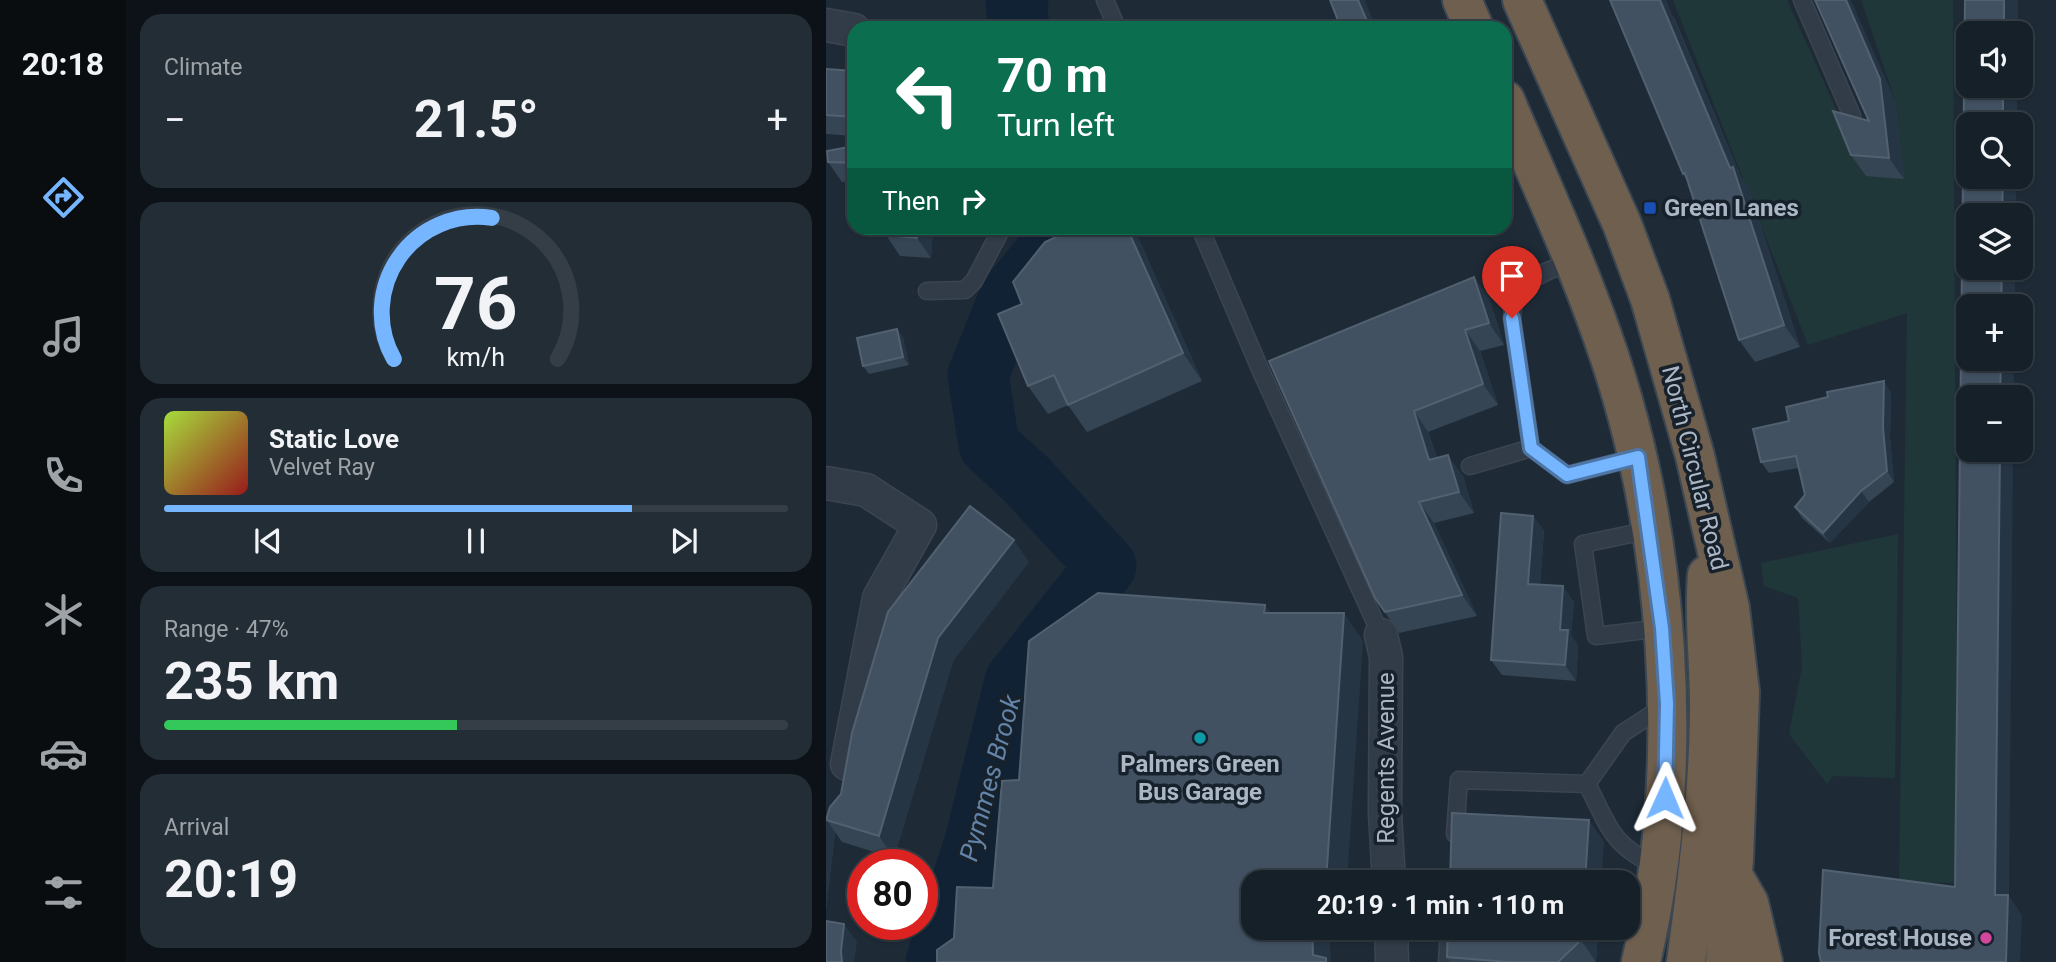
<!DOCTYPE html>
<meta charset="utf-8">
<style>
:root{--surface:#162029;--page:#232d35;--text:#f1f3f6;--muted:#9ea3a8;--line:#353e46;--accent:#76b5ff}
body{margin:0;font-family:Roboto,sans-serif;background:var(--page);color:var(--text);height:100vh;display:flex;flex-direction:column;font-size:26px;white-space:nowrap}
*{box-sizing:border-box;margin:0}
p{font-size:23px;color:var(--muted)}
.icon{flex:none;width:38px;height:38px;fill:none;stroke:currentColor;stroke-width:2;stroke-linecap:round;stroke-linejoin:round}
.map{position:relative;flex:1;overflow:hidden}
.drawer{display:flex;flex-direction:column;gap:14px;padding:14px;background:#0c1217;width:700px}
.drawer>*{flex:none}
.guide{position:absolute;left:21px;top:21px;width:665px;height:214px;border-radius:21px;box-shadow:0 2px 5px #0004,0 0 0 2px var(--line);background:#0b6e4f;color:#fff;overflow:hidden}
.tools{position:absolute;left:1130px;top:21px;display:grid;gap:14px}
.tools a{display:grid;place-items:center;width:77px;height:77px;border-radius:14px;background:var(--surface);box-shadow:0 2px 5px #0004,0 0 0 2px var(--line);font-size:35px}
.speed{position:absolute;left:21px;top:849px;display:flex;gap:14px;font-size:35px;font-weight:700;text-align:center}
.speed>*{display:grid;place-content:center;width:91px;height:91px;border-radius:50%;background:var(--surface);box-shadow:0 2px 5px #0004,0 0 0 2px var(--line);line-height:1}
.speed .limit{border:10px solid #d22;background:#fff;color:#111}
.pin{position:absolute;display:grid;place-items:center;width:60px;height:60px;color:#fff;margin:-72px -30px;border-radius:50% 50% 50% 0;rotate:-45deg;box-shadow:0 0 7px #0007}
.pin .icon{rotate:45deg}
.me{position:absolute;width:77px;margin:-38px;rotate:1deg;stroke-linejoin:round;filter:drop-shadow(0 0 5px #0008)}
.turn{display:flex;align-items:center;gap:24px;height:147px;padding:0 35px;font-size:32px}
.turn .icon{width:91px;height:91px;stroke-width:2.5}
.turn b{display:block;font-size:49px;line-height:60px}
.then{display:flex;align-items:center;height:66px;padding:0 35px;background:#0003;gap:14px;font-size:26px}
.big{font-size:52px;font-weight:700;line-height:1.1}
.drawer .tile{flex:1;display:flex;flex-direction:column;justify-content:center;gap:10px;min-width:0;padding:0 24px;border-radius:21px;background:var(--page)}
.drawer .dial{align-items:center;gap:0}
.dial svg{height:182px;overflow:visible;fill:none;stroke:var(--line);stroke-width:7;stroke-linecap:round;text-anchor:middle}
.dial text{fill:var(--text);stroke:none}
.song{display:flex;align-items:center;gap:21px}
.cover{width:84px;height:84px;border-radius:10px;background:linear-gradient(135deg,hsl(80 70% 55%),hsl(0 70% 35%))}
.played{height:7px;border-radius:4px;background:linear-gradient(90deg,var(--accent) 75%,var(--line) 75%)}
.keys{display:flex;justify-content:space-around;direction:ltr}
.heat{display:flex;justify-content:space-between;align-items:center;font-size:38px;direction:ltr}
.charge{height:10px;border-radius:5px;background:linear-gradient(90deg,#34c759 47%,var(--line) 0)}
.trip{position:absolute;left:415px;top:870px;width:399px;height:70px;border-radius:21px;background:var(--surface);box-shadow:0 2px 5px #0004,0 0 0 2px var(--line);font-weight:700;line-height:70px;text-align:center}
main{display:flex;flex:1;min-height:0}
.tabs{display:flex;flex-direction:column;width:126px;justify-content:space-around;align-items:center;background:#090d10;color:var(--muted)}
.tabs .icon{width:49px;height:49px}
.tabs .active{color:var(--accent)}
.tabs b{font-size:32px;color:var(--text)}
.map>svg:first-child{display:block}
.green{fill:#203739}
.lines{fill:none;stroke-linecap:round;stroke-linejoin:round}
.river{stroke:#112235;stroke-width:61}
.lane-casing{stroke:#3b4551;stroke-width:19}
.street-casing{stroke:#3b4551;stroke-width:35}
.highway-casing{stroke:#3c4752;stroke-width:42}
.lane{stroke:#313c48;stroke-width:16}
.street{stroke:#313c48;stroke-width:32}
.highway{stroke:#6f5f4e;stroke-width:38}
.wall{fill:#354554}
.shaded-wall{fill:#263544}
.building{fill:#425161;stroke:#526170;stroke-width:2}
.route-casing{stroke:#4d76a6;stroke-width:18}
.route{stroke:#76b5ff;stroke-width:12}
.transit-dot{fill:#1a4fb4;stroke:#17212c;stroke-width:2.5}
.culture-dot{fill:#0f9aa8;stroke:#17212c;stroke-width:2.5}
.hotel-dot{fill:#d1479c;stroke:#17212c;stroke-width:2.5}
.labels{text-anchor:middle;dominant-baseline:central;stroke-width:7;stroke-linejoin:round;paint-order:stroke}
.poi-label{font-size:24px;font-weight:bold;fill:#abb7c5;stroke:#17212c;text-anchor:start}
.street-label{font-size:24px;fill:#abb7c5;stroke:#17212c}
.water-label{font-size:26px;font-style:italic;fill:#6184a8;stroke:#17212c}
</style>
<main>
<nav class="tabs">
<b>20:18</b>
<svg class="icon active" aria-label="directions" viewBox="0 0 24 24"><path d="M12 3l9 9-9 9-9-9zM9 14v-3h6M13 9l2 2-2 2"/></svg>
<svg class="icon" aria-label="music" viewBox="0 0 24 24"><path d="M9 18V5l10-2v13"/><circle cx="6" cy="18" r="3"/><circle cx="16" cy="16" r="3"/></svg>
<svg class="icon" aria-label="phone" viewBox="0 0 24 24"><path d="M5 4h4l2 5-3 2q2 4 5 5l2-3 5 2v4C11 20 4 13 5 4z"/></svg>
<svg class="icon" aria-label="climate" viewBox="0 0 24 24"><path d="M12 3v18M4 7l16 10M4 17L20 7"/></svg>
<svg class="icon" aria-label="car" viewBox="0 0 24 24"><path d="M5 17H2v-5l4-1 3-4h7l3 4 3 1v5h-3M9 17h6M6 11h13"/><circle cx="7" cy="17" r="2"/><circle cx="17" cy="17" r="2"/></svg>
<svg class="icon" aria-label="filters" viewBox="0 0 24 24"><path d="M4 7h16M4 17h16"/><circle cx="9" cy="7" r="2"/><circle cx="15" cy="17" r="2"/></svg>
</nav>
<section class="drawer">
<div class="tile"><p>Climate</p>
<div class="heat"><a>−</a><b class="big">21.5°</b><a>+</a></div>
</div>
<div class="tile dial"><svg viewBox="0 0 100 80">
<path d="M14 69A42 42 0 1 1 86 69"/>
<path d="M14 69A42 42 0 0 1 57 7" stroke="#76b5ff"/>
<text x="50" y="56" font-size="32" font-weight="700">76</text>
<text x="50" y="72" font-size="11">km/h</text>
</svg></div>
<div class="tile">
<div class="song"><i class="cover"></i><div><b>Static Love</b><p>Velvet Ray</p></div></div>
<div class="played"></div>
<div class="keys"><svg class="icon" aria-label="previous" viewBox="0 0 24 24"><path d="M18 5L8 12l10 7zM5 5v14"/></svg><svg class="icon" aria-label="pause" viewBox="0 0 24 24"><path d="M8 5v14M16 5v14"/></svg><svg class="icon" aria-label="next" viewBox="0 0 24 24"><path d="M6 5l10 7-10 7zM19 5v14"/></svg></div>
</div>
<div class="tile"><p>Range · 47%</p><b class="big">235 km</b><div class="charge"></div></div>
<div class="tile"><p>Arrival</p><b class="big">20:19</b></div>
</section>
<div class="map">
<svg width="1230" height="962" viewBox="0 0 1230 962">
<rect width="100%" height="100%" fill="#1e2b37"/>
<path class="green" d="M847,0H961L1040,176L1069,100L1035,0H1127L1132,883L1073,882L1081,313L982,345Z
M1072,534L1069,778L1007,776L1001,784L963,734L976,667L972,598L938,586L935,563Z"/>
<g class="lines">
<path class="river" d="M192,0L190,3L193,28
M110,962L149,842L189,681L280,566L200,479L163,445L152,375L184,296L224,247L225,228"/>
<g class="lane-casing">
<path id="lane" d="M279,0L291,28
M976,0L1026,116
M374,228L434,369L555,635
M101,291L139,290L148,281L176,228
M705,448L686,318C687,279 717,274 748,260
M644,466L705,448L741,475L812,457
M824,530L757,544L770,636L836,628
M761,784C784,828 784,844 832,867
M761,784L797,733L840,705
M629,834L633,780L761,784
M621,962L623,928"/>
</g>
<g class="street-casing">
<path id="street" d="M0,25L28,30
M0,483L40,490L94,525L53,598L21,764
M555,635L560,657L559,813L563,882
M565,928L566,962"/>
</g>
<g class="highway-casing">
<path id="highway" d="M636,0L648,28
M696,0L796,224L824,299L869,456L904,608L914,692L908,859L899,962
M679,100C712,178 748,255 776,335C844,525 862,765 815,962
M908,877L923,903L937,962
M860,962C871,880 882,798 883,715C884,668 877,622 881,575"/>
</g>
<use href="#lane" class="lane"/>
<use href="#street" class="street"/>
<use href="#highway" class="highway"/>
</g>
<path class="wall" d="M847,15L915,177L923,189L974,347L929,362L913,340L862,182L857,174Z
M0,69L28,71V136L0,134Z
M1069,100L1078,179L1040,176L1025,155L1043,121Z
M28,146V183L16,182L2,162Z
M60,228H165L161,233L107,230L105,258L74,256L60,235Z
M249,228H306L311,235L376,381L261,432L242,405L222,414L202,386L196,304Z
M648,277L663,298L678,345L654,351L672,405L602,432L611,458L637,476L648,513L608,523L651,616L573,633L549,598L443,361Z
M77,337L83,365L43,374L37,366Z
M1065,392L1064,439L1068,482L1043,502L1004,543L976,518L969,507L979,495L973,468L943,473L935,462L963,421Z
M707,516L718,531L714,585L748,602L745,635L752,646L750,681L676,675L665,660Z
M203,562L127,661L68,858L16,842L9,832L0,911V819H1Z
M622,928H772L770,962H624L621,957Z"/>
<path class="shaded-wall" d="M532,0H539L550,28H544Z
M834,0H840L915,177L923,189L974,347L958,325L904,168Z
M1020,0H1025L1069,100L1078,179L1063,158Z
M1178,0H1192V33H1178Z
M1177,86H1191V124H1177Z
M1177,177H1190V215H1176Z
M92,228H106L107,230L105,258L91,238Z
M157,228H165L161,233Z
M301,228H306L311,235L376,381L357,353Z
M1176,268H1189V306H1175Z
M648,277L663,298L678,345L663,323Z
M71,329L77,337L83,365L77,357Z
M639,330L654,351L672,405L657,384Z
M1175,359H1188V397H1174Z
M1058,381L1065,392L1064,439L1068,482L1061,471L1057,428Z
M588,411L602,432L618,481L603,460Z
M1174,450H1187L1183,896L1196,915L1194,962H1180L1169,895Z
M622,455L637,476L648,513L633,492Z
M1035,491L1043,502L1004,543L997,533Z
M593,502L608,523L651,616L636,595Z
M707,516L718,531L713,599L702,584Z
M188,540L203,562L127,661L68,858L53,836L112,638Z
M737,586L748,602L745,635L752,646L750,681L739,665L734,630Z
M439,605L458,632L438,613Z
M518,613L537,641L521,882H500Z
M0,819L9,832L0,911Z
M763,820L778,842L775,882H759Z
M18,924L31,942L28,962H16L15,951Z
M486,928H503L505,962H492L487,955Z
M755,928H772L770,962L755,940Z"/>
<path class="building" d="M504,0H532L544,28H515Z
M784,0H834L904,168L907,167L958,325L913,340L859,173L857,174Z
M989,0H1020L1054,79L1063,158L1025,155L1007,111L1043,121Z
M1139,0H1178V33H1143V86H1177V124H1143V177H1177L1176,215H1143V268H1176L1175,306H1143V359H1175L1174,397H1143V450H1174L1169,895H1182L1180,962H995L993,953L997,870L1129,887Z
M0,69L28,71V117L0,115Z
M28,146V163L2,162L1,151Z
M60,228H92L91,238L60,235Z
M249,228H301L357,353L242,405L228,375L202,386L172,314L196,304L187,282L219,242Z
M648,277L663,323L639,330L657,384L588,411L603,460L622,455L633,492L593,502L636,595L559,612L549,598L443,361Z
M71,329L77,357L37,366L31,338Z
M1058,381L1057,428L1061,471L1035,491L997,533L969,507L979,495L970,456L935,462L927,429L963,421L960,407L1002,397L1001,392Z
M144,506L188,540L112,638L53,836L0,820L4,807L15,794L26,733L62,612Z
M675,513L707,516L702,584L737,586L734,630H742L739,665L665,660Z
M272,593L439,605L438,613H518L500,882H427V928H486L487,955L500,958V962H111V950L128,938L131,887L167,888L176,781L193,780L203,641Z
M626,813L763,820L759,882H624Z
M0,921L18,924L15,951L16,962H0Z
M622,928H755V940L732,962H682L621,957Z"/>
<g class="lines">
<g class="route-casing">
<path id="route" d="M686,318L705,448L741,475L812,457L836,628L841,704L839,798"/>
</g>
<use href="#route" class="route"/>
</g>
<rect class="transit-dot" x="817" y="201" width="14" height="14" rx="3.5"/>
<circle class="culture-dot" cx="374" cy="738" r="7"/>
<circle class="hotel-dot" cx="1160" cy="938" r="7"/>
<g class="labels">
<g class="poi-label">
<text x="838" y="208">Green Lanes</text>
<text x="374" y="764" text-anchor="middle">Palmers Green<tspan x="374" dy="28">Bus Garage</tspan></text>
<text x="1146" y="938" text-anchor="end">Forest House</text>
</g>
<g class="street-label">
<text transform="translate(869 468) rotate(76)">North Circular Road</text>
<text transform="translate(560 758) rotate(-90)">Regents Avenue</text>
</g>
<g class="water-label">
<text transform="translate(164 778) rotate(-75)">Pymmes Brook</text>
</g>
</g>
</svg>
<div class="tools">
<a><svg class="icon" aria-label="sound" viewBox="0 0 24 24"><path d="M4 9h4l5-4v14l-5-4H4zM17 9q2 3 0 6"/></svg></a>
<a><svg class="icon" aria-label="search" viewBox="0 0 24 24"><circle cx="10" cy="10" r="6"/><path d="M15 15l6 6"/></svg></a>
<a><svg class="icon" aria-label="layers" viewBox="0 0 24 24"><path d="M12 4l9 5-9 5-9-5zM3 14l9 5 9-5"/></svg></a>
<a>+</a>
<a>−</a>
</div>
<div class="speed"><div class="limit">80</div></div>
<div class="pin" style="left:686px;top:318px;background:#d93025"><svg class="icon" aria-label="arrive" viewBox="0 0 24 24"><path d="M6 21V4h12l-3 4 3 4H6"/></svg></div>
<svg class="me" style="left:839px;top:798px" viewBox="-20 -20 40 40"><path d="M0-17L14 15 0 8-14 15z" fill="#76b5ff" stroke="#fff" stroke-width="4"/></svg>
<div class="trip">20:19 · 1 min · 110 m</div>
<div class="guide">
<div class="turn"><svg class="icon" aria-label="left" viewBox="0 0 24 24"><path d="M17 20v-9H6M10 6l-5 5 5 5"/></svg><div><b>70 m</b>Turn left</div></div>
<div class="then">Then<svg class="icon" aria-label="right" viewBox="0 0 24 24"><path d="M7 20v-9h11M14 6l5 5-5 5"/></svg></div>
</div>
</div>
</main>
